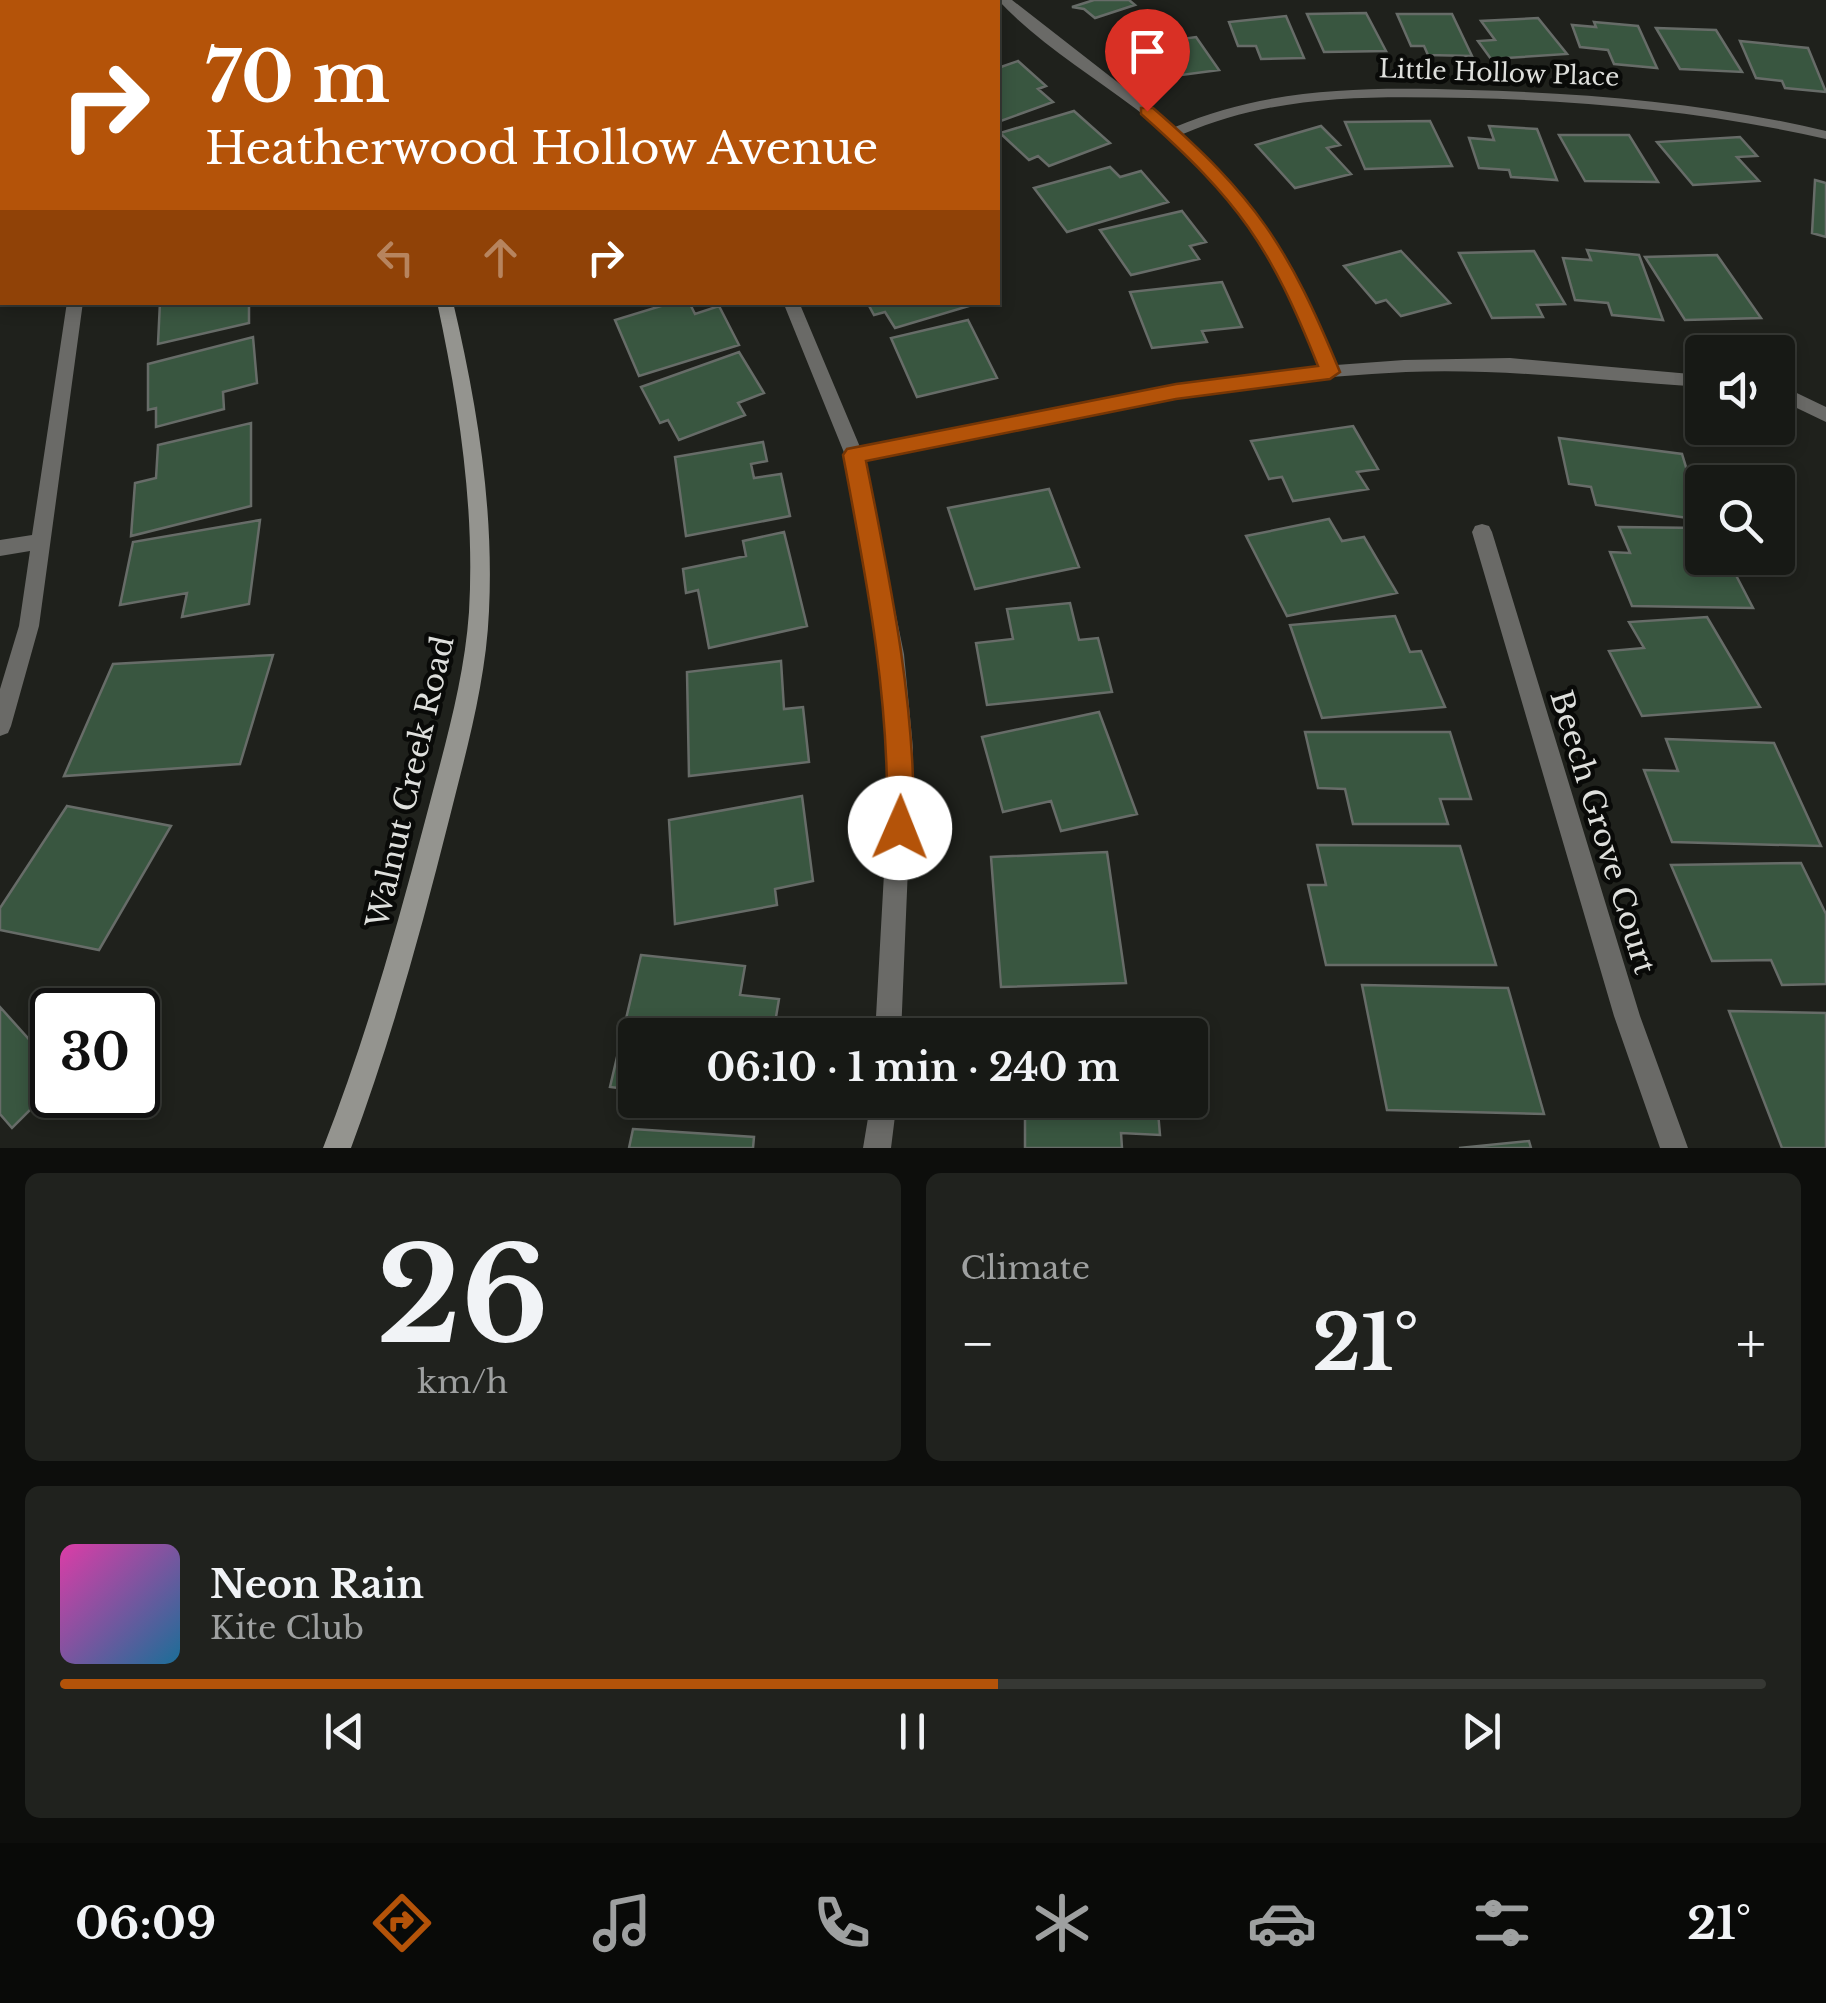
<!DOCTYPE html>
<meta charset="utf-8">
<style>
:root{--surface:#171915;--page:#20221e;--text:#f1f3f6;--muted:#9ea0a0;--line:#363834;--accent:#b45309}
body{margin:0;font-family:"Libre Baskerville",serif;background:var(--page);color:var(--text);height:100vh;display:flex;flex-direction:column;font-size:38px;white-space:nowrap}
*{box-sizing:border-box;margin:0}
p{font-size:32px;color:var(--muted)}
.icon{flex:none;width:55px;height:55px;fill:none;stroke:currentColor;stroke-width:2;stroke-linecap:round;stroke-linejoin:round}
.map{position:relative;height:1148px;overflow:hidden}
.details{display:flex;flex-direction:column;gap:25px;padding:25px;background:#0d0e0c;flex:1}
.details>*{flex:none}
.banner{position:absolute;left:0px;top:0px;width:1000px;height:305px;box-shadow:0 5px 15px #0003,0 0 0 2px var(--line);background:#b45309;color:#fff;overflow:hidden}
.tools{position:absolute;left:1685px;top:335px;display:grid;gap:20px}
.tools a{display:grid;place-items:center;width:110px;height:110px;border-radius:10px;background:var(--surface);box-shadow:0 5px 15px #0003,0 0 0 2px var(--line);font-size:50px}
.speed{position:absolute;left:30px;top:988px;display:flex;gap:20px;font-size:50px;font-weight:700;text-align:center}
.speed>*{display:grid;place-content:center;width:130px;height:130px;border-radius:50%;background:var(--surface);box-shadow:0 5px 15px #0003,0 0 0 2px var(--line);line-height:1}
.speed .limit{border:5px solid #111;border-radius:15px;background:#fff;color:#111}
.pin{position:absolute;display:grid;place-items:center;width:85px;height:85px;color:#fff;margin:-102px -42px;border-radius:50% 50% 50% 0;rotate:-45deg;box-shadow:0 0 10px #0007}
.pin .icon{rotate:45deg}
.me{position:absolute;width:110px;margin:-55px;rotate:1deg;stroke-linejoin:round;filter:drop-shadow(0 0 8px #0008)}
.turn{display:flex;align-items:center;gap:35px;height:210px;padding:0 40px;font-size:45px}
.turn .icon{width:130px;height:130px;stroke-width:2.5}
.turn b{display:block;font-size:70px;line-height:85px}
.lanes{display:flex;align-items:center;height:95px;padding:0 40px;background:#0003;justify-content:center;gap:50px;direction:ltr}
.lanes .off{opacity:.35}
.big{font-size:75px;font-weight:700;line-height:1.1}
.details .widget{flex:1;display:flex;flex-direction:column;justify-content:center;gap:15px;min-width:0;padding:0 35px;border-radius:15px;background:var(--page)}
.details .dial{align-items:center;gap:0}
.dial b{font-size:130px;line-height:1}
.song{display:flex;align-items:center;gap:30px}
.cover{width:120px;height:120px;border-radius:15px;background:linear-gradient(135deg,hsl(320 70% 55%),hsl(200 70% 35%))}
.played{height:10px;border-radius:5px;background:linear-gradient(90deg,var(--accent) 55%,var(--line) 55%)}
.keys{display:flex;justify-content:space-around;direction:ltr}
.heat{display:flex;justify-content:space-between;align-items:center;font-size:55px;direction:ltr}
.details .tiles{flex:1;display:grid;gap:25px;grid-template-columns:1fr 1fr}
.widget:last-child{grid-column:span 2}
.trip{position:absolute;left:618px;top:1018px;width:590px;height:100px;border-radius:10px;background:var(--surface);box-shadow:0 5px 15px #0003,0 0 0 2px var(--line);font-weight:700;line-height:100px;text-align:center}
.dock{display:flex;height:160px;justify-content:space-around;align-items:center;background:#090a08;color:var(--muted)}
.dock .icon{width:70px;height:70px}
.dock .active{color:var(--accent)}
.dock b{font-size:45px;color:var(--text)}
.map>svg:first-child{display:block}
.building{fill:#395640;stroke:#676c68;stroke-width:2.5}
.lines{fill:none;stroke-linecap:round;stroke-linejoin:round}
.street{fill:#6a6a67;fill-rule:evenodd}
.secondary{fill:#94948f;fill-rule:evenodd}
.route{fill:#b45309;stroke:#753606;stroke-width:2.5}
.labels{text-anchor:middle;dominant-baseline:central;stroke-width:9;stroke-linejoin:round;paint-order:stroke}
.far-street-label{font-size:25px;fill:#dedfdc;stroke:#090a08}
.street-label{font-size:30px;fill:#dedfdc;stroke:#090a08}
</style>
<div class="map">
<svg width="1826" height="1148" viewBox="0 0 1826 1148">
<rect width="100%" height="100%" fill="#1f211c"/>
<path class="building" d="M1094,0H1129L1135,5L1095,18L1084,9L1072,7Z
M1366,13L1386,51L1324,52L1307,14Z
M1397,14H1452L1472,56L1428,55L1424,46H1411Z
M1286,16L1304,58L1261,59L1256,46H1238L1229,22Z
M1538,18L1567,54L1491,59L1478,41L1495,40L1481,21Z
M1594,22L1638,26L1657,68L1614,64L1608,50L1580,47L1572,25L1596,27Z
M1656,28L1716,30L1742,72L1680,69Z
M1196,37L1219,70L1159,78L1139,45Z
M1740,41L1808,48L1826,92L1785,88L1782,81L1756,78Z
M1018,61L1046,86L1038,89L1053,102L998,122V68Z
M1074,111L1110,143L1049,166L1038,156L1029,160L1000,133Z
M1430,121L1452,166L1365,169L1345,122Z
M1321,126L1340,145L1327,148L1351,174L1295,188L1256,145Z
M1489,126L1537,129L1557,180L1511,177L1509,170L1479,168L1469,138L1494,140Z
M1559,135H1629L1658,182L1585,181Z
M1740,137L1757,156L1737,157L1759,181L1693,185L1657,142Z
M1110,167L1120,177L1141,171L1168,202L1067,232L1034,188Z
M1815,180L1826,183V237L1812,233Z
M1182,211L1206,242L1190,246L1199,259L1131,275L1100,230Z
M1587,250L1639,255L1663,320L1612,315L1608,303L1575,300L1563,258L1591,260Z
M1401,251L1450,303L1401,316L1386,300L1376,303L1344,266Z
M1534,251L1565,304L1537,305L1543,317L1492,318L1459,253Z
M1717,255L1761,318L1685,320L1645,257Z
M1222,282L1242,327L1202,331L1207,342L1152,348L1130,292Z
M160,302H249V323L158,344Z
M674,302H689L695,314L719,306L739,345L639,376L615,320Z
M867,302H967L969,306L895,328L885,312L874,315Z
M968,320L997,378L917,397L891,338Z
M253,337L257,383L223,392L224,409L156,427V408L148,410V364Z
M739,352L764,393L738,403L745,415L679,440L668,420L660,423L641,387Z
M251,423V506L131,536L135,483L156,478L158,445Z
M1353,426L1378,469L1357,472L1368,489L1293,501L1282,477L1269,479L1251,441Z
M1559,438L1682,454L1702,520L1596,505L1591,487L1569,484Z
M763,442L767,461L751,464L754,478L781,474L790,516L686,536L675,457Z
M1049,489L1079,567L975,589L948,508Z
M1329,519L1342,541L1364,537L1397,593L1287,616L1246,536Z
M260,520L249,604L182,617L187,593L120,605L133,542Z
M1619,527L1702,528V558H1727L1753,608L1632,606L1610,552L1630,553Z
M784,532L807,626L709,648L698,590L686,593L683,569L746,556L743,541Z
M1070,603L1079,640L1098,638L1112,692L987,705L976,643L1013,639L1007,609Z
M1395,616L1410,652L1421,651L1445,707L1322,718L1290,625Z
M1707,617L1760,707L1642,716L1609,651L1644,648L1629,622Z
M273,655L240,764L64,776L113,664Z
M781,661L784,709L803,707L809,762L689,776L687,672Z
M1099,712L1137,814L1061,831L1051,801L1003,812L982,737Z
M1305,732H1450L1471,799H1440L1448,824H1353L1345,789L1318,788Z
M1666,739L1774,743L1821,846L1672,842L1644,770L1678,771Z
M802,796L813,881L775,889L777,905L675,924L669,820Z
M67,806L171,826L99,950L0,930V908Z
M1317,845L1460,846L1496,965H1326L1308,885H1326Z
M1107,852L1126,983L1001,987L991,857Z
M1801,863L1826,914V984L1782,985L1771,960L1712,961L1671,865Z
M641,955L745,966L740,995L779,999L773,1035H635V1090L610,1087Z
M1362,985L1508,988L1544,1114L1387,1110Z
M0,1007L52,1065V1088L12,1128L0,1114Z
M1729,1011L1826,1013V1148H1782Z
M993,1029L1138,1035H993Z
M993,1100H1157L1160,1135L1121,1133L1122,1148H1025V1118L993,1117Z
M633,1129L754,1137L753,1148H629Z
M1529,1141L1531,1148H1459Z"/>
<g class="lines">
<path class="street" d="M603,0H615V2H603Z
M998,0H1012L1175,127C1270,87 1367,87 1469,90C1590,93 1708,103 1826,131V139C1708,112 1590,101 1469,98C1370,96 1276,94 1183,134C1262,205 1298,266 1336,365L1404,360L1510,358L1702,375V387C1603,381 1506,368 1406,372C1223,380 1043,424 864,460L904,654L913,748L901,1035H875L891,748L882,654L845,455L783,302H799L860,447L1167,387L1319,366C1276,249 1236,187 1136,109C1090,74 1037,42 998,0Z
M67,302H83L39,626L11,726L8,733L0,736V689L19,626L30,551L0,556V540L32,535Z
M1778,384L1826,407V422L1778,399Z
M1482,524L1489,526L1492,532L1640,1016L1688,1148H1660L1614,1016L1472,532L1475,526Z
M871,1100H897L891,1148H863Z"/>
<path class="secondary" d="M362,0H374L375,2H363Z
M437,302H453C477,404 494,507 489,611C486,682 466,752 449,820C421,931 391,1041 351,1148H323C365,1041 396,931 425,821C443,752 464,683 469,612C475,508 459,404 437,302Z"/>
</g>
<path class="route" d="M1141,108H1153C1256,197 1288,246 1340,372L1330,379L1176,399L866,461C891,586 915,700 914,828L910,837L900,841L891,837L887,828C890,698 867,582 843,455L847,449L1176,384L1318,366C1270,245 1239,201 1141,114Z"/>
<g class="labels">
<g class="far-street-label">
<text transform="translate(1499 73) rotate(2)">Little Hollow Place</text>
</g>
<g class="street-label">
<text transform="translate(410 782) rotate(-77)">Walnut Creek Road</text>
<text transform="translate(1603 832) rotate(73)">Beech Grove Court</text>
</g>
</g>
</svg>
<div class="tools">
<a><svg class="icon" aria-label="sound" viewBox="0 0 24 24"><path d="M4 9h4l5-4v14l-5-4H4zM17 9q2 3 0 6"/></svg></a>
<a><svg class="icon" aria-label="search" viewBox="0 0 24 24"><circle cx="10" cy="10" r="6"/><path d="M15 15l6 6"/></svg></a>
</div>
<div class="speed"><div class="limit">30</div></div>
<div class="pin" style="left:1147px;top:111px;background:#d93025"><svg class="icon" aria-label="arrive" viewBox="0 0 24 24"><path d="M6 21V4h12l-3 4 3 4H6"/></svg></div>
<svg class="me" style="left:900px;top:828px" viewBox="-20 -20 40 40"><circle r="19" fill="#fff"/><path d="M0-13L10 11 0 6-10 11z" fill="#b45309"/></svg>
<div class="trip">06:10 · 1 min · 240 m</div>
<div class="banner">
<div class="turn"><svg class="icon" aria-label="right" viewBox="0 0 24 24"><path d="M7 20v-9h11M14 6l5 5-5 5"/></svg><div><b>70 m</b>Heatherwood Hollow Avenue</div></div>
<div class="lanes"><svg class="icon off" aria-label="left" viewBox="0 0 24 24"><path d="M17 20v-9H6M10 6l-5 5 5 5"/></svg><svg class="icon off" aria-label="ahead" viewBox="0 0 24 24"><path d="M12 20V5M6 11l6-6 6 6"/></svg><svg class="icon" aria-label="right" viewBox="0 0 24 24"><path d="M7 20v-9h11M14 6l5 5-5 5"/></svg></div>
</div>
</div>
<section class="details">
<div class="tiles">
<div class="widget dial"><b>26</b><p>km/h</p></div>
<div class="widget"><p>Climate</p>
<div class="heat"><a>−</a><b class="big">21°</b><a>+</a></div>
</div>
<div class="widget">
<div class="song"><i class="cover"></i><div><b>Neon Rain</b><p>Kite Club</p></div></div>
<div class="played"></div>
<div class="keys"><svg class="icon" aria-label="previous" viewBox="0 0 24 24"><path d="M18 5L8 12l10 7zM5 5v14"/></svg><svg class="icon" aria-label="pause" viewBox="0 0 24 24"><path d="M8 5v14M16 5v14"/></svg><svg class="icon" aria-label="next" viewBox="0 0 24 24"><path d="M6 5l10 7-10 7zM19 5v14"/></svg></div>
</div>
</div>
</section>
<nav class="dock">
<b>06:09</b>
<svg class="icon active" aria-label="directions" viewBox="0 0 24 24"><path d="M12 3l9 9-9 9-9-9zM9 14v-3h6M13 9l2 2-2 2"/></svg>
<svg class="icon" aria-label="music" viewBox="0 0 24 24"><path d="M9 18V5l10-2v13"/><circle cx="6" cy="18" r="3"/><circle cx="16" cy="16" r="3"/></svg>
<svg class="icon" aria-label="phone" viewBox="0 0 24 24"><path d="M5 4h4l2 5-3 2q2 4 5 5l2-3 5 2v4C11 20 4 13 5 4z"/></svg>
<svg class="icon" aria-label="climate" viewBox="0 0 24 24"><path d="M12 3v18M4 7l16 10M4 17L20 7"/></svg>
<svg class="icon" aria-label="car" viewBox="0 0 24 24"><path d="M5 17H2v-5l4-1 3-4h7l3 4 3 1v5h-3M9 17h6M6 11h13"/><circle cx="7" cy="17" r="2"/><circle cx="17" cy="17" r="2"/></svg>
<svg class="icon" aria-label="filters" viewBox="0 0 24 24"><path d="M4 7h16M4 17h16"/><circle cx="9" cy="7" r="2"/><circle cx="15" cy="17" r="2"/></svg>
<b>21°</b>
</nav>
